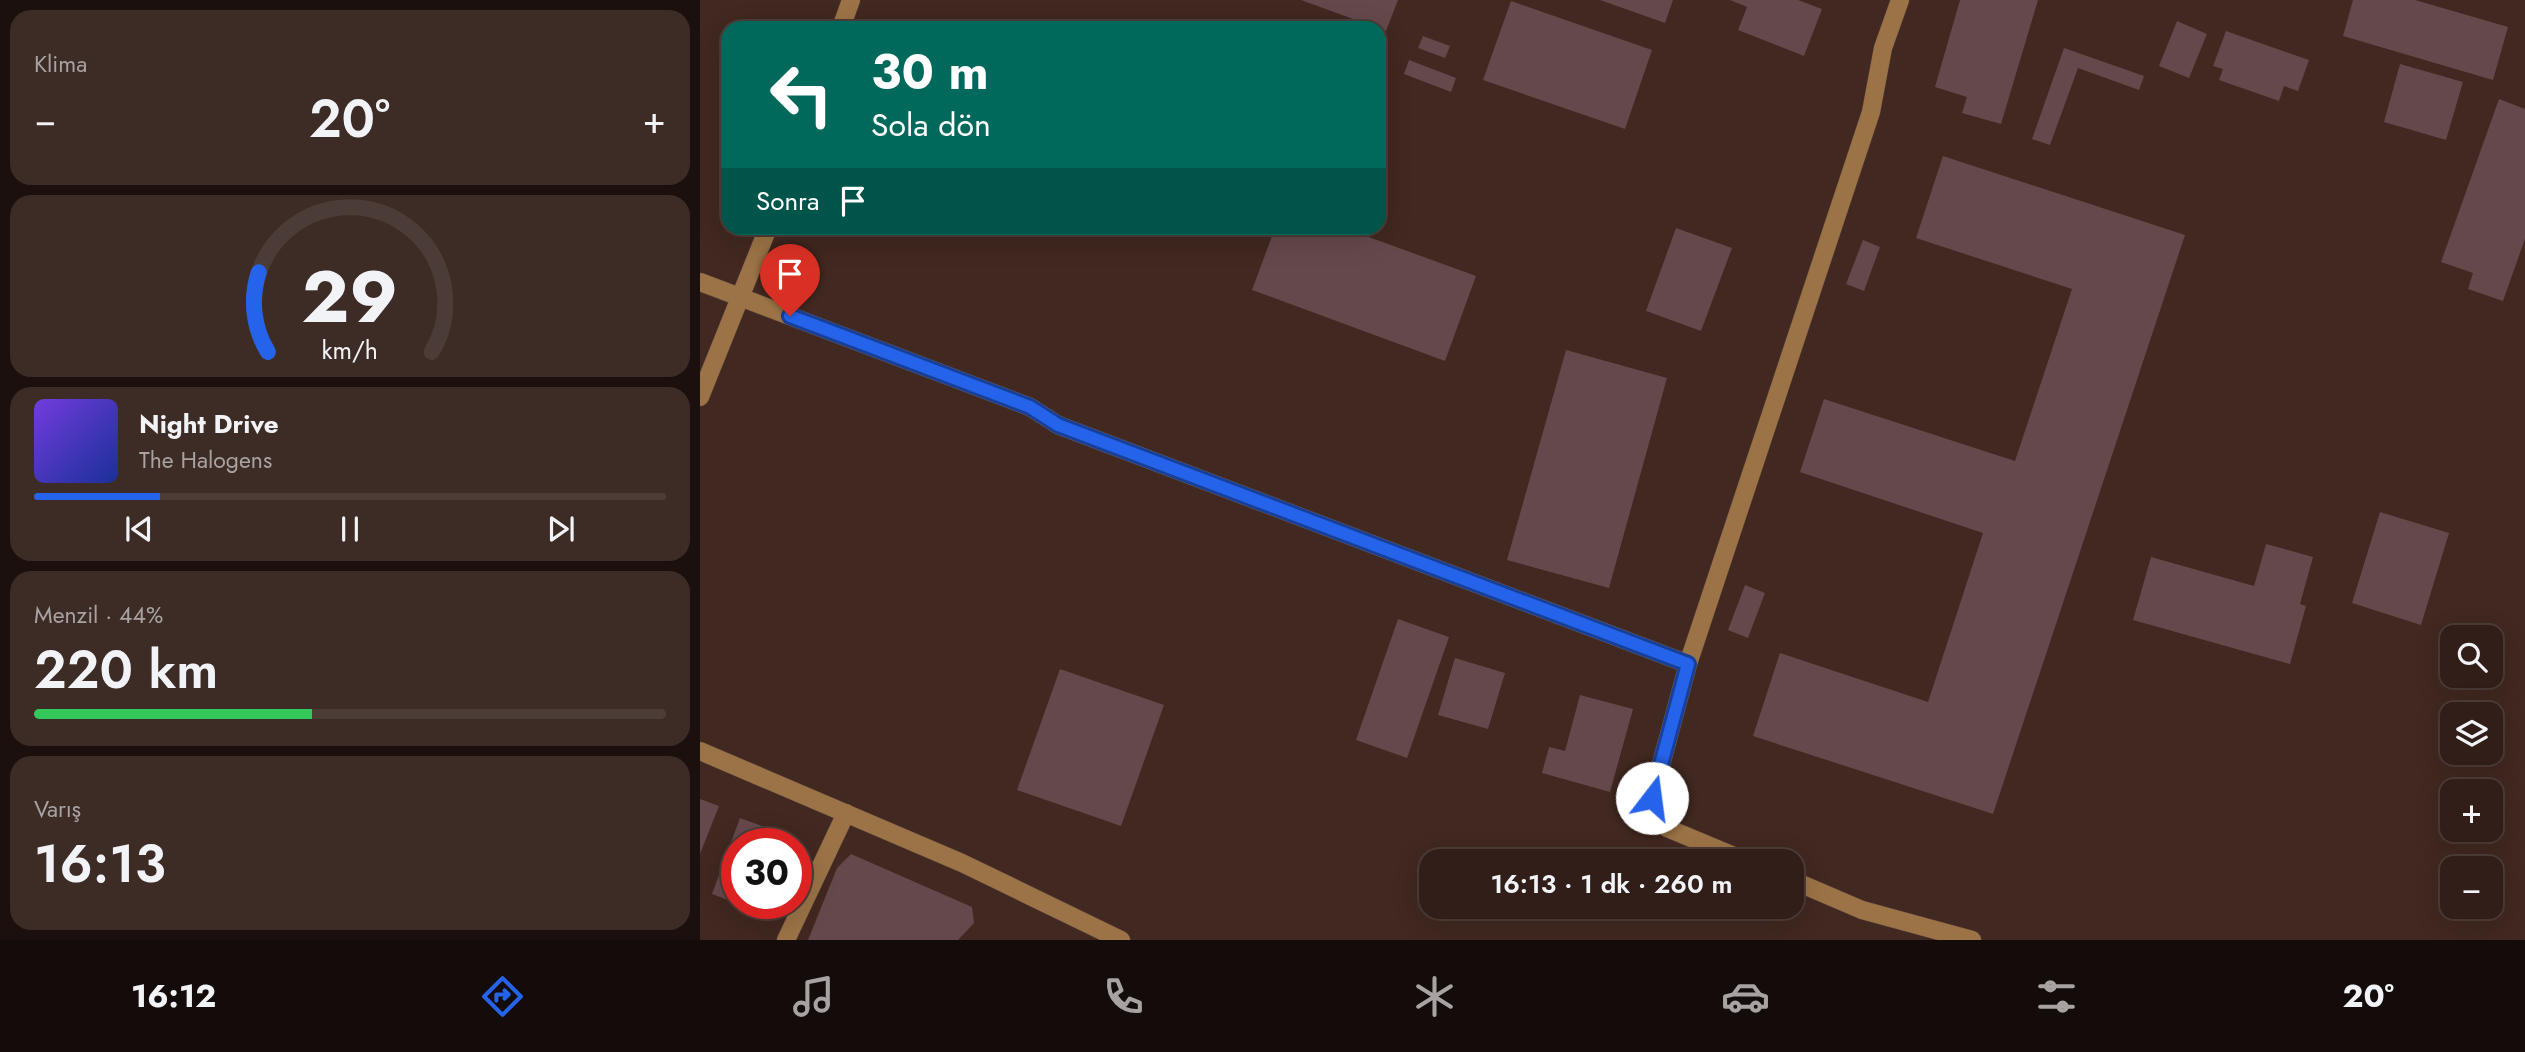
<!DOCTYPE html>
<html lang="tr">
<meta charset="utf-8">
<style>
:root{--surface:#311e18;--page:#3d2b25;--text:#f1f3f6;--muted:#a8a2a2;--line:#4c3c37;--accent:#2563eb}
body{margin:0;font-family:Jost,sans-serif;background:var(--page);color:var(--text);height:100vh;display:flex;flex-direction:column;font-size:26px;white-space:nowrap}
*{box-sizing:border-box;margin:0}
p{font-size:23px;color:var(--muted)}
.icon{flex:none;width:38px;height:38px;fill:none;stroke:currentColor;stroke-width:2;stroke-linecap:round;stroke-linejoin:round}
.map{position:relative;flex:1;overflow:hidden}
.panel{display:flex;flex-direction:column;gap:10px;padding:10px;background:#1b100d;width:700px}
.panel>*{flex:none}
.hud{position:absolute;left:21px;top:21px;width:665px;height:214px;border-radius:21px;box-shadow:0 7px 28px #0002,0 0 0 2px var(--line);background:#00695c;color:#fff;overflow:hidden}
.buttons{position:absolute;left:1740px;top:625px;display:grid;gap:14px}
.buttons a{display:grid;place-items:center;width:63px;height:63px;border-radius:14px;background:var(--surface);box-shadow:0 7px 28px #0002,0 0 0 2px var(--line);font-size:35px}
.speed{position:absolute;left:21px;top:828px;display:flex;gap:14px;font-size:35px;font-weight:700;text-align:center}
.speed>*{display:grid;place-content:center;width:91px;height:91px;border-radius:50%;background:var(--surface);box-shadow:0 7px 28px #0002,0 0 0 2px var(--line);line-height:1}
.speed .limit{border:10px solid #d22;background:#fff;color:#111}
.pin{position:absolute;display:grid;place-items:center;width:60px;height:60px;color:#fff;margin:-72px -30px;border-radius:50% 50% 50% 0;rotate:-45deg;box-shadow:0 0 7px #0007}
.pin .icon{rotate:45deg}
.me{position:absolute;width:77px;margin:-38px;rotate:15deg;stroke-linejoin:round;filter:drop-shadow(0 0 5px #0008)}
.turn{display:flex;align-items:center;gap:24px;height:147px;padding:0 35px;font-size:32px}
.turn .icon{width:91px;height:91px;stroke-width:2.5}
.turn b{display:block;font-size:49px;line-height:60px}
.then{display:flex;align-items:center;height:66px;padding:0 35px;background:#0003;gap:14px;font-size:26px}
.big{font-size:52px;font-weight:600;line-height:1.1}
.panel .tile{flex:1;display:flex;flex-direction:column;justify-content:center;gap:10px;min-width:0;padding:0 24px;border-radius:21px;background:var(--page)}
.panel .dial{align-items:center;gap:0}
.dial svg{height:182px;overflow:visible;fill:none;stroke:var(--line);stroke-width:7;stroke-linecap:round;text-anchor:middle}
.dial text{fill:var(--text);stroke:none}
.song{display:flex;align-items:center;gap:21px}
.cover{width:84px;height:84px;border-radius:10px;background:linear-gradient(135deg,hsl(260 70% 55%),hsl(230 70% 35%))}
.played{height:7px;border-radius:4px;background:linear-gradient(90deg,var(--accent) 20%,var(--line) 20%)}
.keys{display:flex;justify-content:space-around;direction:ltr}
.heat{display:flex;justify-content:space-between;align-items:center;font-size:38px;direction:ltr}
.charge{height:10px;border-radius:5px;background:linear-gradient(90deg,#34c759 44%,var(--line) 0)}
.trip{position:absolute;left:719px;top:849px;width:385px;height:70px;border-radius:21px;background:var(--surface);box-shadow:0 7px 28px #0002,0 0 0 2px var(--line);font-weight:600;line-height:70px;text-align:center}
.tab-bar{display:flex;height:112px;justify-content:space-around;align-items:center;background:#140c0a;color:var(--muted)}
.tab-bar .icon{width:49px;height:49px}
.tab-bar .selected{color:var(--accent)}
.tab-bar b{font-size:32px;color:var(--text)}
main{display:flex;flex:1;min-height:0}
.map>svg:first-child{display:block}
.building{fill:#65484c}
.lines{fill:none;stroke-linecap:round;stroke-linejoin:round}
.minor-casing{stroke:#5b433c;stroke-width:19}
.minor{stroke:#9b7346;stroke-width:18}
.route-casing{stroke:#184099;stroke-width:18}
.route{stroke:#2563eb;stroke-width:12}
</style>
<main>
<section class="panel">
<div class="tile"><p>Klima</p>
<div class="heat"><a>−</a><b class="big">20°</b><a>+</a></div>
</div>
<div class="tile dial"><svg viewBox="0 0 100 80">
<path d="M14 69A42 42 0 1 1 86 69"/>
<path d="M14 69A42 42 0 0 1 10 34" stroke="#2563eb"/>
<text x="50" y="56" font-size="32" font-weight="700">29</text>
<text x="50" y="72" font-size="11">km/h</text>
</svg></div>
<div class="tile">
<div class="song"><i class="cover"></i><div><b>Night Drive</b><p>The Halogens</p></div></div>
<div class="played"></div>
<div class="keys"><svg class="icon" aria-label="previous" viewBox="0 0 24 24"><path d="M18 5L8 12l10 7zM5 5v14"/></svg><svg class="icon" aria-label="pause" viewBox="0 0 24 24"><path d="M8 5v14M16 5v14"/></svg><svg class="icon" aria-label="next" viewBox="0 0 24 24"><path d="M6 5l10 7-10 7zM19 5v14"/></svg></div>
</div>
<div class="tile"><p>Menzil · 44%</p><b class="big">220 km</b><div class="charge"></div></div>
<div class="tile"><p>Varış</p><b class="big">16:13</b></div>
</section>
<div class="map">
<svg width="1825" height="940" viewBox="0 0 1825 940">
<rect width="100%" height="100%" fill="#412820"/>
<path class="building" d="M601,0H698L686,31Z
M900,0H973L965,23Z
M1030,0H1098L1122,9L1104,56L1038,30L1047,7Z
M1260,0H1338L1301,124L1262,113L1267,97L1235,87Z
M1653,0H1715L1808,27L1793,80L1643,36Z
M811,1L952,50L925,129L783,80Z
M1477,21L1507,34L1489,78L1459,66Z
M1526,31L1609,60L1598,91L1584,86L1579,101L1519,80L1523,69L1513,66Z
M723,36L750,46L745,58L718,48Z
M1364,48L1444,76L1439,90L1378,68L1350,145L1332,139Z
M709,60L756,78L751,92L704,74Z
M1700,64L1763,82L1746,140L1684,122Z
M1799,99L1825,109V239L1803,301L1768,289L1773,273L1741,262Z
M1243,156L1485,235L1293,814L1053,736L1080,653L1228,702L1283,533L1100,472L1124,399L1315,461L1372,289L1216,238Z
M575,228H644L776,276L745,361L552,290Z
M976,228L1032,248L1001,331L946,311Z
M1163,240L1180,247L1164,291L1146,284Z
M866,350L967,378L909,588L807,560Z
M1680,512L1749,533L1721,625L1652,603Z
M1566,544L1613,557L1600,604L1606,606L1590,664L1433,620L1451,557L1554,586Z
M1045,585L1065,593L1048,638L1028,630Z
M698,619L749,637L707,758L656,740Z
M755,658L805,673L788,729L738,715Z
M360,669L464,705L421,826L317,790Z
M880,695L933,709L910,792L842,773L849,747L865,751Z
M0,799L19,806L0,854Z
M40,818L95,838L93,844H37V903H72L68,915L12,894Z
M151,854L272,907L274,923L258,940H108L137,868Z"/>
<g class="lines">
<g class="minor-casing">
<path id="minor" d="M141,28L151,0
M0,282L330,407L358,425L988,664
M0,397L68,228
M0,751L262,863L421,940
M1046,861L967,828L952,798L988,664L1171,112L1183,48L1200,0
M1092,880L1162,910L1272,940
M86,940L146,813"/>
</g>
<use href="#minor" class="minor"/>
</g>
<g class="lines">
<g class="route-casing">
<path id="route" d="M90,316L330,407L358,425L988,664L952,798"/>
</g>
<use href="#route" class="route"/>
</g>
</svg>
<div class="buttons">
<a><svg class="icon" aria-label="search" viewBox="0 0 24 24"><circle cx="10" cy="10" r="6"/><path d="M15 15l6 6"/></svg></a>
<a><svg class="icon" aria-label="layers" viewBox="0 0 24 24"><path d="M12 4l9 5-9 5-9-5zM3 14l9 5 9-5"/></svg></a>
<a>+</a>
<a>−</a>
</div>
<div class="speed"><div class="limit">30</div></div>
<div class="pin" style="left:90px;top:316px;background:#d93025"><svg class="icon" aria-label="arrive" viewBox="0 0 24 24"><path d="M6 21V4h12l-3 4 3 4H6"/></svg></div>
<svg class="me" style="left:952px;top:798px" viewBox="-20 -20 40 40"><circle r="19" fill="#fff"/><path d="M0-13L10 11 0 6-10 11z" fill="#2563eb"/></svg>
<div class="trip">16:13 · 1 dk · 260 m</div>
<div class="hud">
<div class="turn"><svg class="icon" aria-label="left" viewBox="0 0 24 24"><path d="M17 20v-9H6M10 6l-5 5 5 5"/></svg><div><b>30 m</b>Sola dön</div></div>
<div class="then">Sonra<svg class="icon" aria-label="arrive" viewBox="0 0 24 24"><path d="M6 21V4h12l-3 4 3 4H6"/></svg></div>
</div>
</div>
</main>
<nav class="tab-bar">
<b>16:12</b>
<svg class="icon selected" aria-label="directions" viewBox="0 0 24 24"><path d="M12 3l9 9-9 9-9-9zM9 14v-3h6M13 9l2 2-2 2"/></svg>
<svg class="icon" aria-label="music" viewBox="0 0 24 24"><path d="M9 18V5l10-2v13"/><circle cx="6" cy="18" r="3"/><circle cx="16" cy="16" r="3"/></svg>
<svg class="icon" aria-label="phone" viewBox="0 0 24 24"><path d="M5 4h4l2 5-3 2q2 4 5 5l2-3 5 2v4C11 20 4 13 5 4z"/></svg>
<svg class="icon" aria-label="climate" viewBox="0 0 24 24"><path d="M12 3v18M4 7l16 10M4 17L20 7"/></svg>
<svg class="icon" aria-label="car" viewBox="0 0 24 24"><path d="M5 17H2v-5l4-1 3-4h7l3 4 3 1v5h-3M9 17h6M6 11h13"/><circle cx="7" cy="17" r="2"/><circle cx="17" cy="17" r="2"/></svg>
<svg class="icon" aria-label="filters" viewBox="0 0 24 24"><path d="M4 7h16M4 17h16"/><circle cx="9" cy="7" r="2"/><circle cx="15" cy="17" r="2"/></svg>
<b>20°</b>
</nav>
